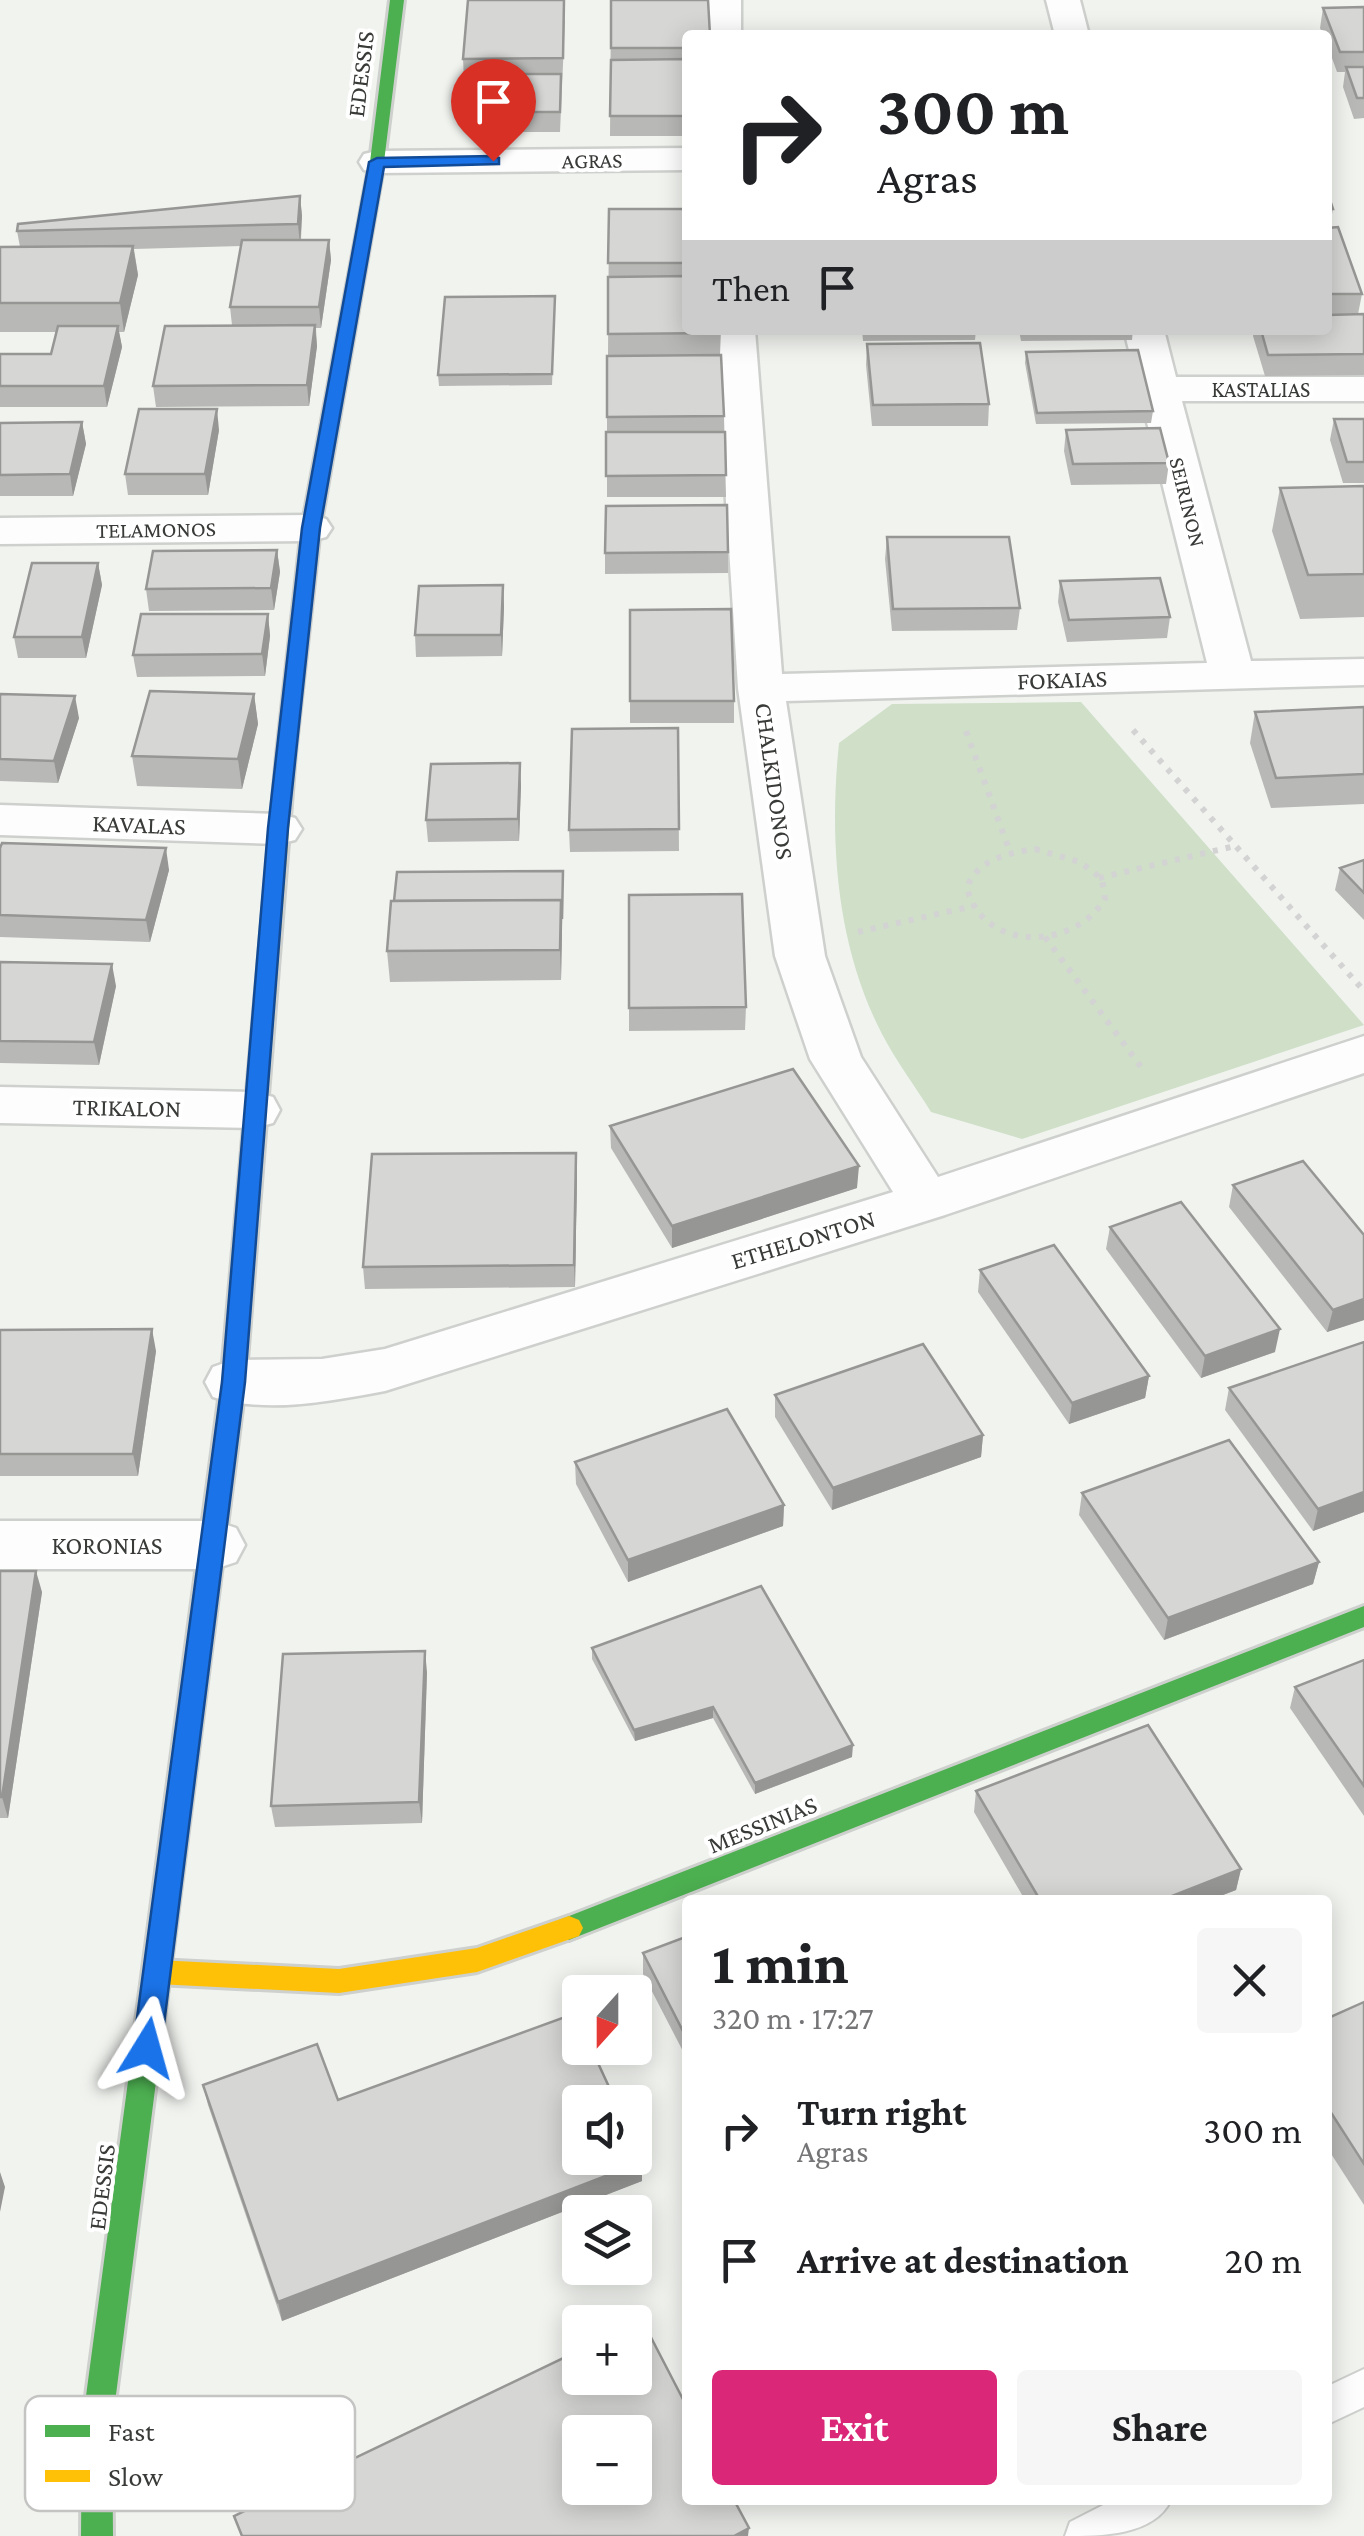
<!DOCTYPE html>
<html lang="en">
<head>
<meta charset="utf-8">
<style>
	:root { --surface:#fff; --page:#f6f6f6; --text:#202124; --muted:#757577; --accent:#db2777 }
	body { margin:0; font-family:"Crimson Pro",serif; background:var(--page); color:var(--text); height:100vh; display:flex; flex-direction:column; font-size:38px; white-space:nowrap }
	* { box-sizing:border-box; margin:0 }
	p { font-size:32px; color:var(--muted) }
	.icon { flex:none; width:55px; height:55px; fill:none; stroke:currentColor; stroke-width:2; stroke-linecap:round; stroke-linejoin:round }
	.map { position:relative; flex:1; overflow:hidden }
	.panel { position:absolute; left:682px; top:1895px; width:650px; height:610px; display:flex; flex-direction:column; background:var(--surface); border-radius:10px; box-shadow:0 5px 25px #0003 }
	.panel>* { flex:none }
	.banner { position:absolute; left:682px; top:30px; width:650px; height:305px; border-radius:10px; box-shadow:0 5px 25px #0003; background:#fff; color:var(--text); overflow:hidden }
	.needle { width:65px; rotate:201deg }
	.controls { position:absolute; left:562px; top:1975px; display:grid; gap:20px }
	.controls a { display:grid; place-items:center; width:90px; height:90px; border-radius:10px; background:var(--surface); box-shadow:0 5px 25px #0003; font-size:50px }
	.pin { position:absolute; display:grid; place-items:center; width:85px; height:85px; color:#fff; margin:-102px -42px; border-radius:50% 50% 50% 0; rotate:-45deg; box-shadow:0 0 10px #0007 }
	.pin .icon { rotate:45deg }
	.me { position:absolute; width:110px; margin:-55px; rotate:8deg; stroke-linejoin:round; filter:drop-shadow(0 0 8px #0008) }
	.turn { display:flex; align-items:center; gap:35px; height:210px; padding:0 30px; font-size:45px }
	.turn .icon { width:130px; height:130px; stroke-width:2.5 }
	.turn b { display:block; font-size:70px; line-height:85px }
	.then { display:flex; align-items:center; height:95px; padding:0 30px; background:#0003; gap:20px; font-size:38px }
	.round { display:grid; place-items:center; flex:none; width:105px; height:105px; border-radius:10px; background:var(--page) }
	.overview { display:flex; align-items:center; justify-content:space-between; height:170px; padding:0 30px }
	h1 { font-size:60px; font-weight:700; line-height:75px }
	.action { display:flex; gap:20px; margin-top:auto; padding:20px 30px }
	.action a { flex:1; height:115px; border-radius:10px; background:var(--accent); color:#fff; font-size:40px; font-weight:700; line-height:115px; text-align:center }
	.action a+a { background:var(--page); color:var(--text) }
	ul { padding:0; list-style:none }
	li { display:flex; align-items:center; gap:30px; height:130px; padding:0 30px }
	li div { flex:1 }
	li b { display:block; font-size:38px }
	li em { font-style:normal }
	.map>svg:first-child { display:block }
</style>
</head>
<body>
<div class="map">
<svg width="1364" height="2536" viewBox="0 0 1364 2536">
	<rect width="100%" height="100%" fill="#f1f3ef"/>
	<!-- green -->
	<path fill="#cfdfc8" d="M1081 702 1364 1025 1022 1139 931 1112C915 1086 896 1061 882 1034 836 945 829 840 839 743L892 704Z"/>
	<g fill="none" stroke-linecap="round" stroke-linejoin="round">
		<defs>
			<g id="lane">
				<polygon points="1364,2369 1364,2407 1328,2424 1328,2386"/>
				<path d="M1113 2500H1171C1154 2536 1101 2536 1065 2536L1070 2522Z"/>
			</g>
			<g id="street">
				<rect x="707" y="0" width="34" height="35"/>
				<polygon points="1046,0 1080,0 1089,35 1055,35"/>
				<polygon points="688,148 688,170 377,173 364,170 359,162 364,154 377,151"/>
				<path d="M715 330H755L782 674 1207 663 1124 330H1164L1176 377H1364V401H1182L1251 661 1364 659V685L786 701 825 956 861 1057 938 1177 1364 1036V1073L945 1215 385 1391C331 1401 267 1414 213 1397L205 1382 213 1367 233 1360 322 1359 385 1349 893 1192 810 1059 775 956 738 688Z"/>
				<polygon points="311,515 326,519 332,528 326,537 311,541 0,544 0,518"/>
				<polygon points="0,805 278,814 295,818 302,829 295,840 278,844 0,835"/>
				<polygon points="0,1087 254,1092 273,1097 280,1110 273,1123 254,1128 0,1123"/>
				<polygon points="0,1521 215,1521 236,1528 245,1545 236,1562 215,1569 0,1569"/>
			</g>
			<g id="fast">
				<polygon points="390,0 404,0 384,162 320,528 295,754 286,760 277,754 302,528 370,162"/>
				<polygon points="233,1376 241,1379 245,1385 112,2426 113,2536 81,2536 82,2426 221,1385 225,1379"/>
				<polygon points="1364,1606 1364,1627 579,1936 569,1940 559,1936 555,1928 559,1920"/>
			</g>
			<g id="slow">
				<polygon points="286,748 295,754 245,1385 241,1391 225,1391 221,1385 277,754"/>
				<polygon points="569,1916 579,1920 583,1928 579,1936 477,1972 339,1993 157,1984 147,1981 143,1972 147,1963 157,1960 339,1969 477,1948"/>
			</g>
		</defs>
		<!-- lane casing -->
		<use href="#lane" stroke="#ced0cd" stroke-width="4"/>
		<!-- street casing -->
		<use href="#street" stroke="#ced0cd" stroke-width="5"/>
		<!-- fast casing -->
		<use href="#fast" stroke="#ced0cd" stroke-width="6"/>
		<!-- slow casing -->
		<use href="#slow" stroke="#ced0cd" stroke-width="6"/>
		<!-- path -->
		<g stroke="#d3d3d3" stroke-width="6" stroke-dasharray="5 8" stroke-linecap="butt">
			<polyline points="1133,730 1364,991"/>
			<polyline points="966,731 1010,852"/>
			<path d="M1035 849 1080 862 1102 879 1105 899C1073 951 983 952 967 888 976 860 1008 853 1035 849Z"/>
			<polyline points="1099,878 1235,846"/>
			<polyline points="858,932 973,906"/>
			<polyline points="1045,937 1144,1071"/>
		</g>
		<!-- lane -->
		<use href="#lane" fill="#fdfdfd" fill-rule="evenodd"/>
		<!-- street -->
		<use href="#street" fill="#fdfdfd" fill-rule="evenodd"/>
		<!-- fast -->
		<use href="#fast" fill="#4caf50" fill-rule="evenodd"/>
		<!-- slow -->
		<use href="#slow" fill="#ffc107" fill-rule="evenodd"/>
	</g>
	<!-- wall -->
	<g fill="#b8b9b6">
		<polygon points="611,0 688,35 688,136 610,136"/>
		<polygon points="1364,7 1364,118 1354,119 1343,87 1345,72 1337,72 1328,47 1328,35 1323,35 1320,28 1323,8"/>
		<polygon points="565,19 560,132 479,132 478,112 481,78 464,79 463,59"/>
		<polygon points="1328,194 1333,209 1329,228 1362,294 1358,314 1364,314 1364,375 1265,376 1253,336 1254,330 1328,330"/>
		<polygon points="300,196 302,216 301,240 329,240 331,260 321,328 316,328 317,346 309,406 156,407 153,386 232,325 230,307 241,246 134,249 138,275 124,332 119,332 122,347 107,407 0,407 0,354 51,354 56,332 0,332 0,247 20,247 17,231"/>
		<polygon points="609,209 688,209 688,330 721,330 720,355 608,355"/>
		<polygon points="555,296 552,385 439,386 438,375"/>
		<polygon points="862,330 976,330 975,340 863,341"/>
		<polygon points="1019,330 1133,330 1132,340 1021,341"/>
		<polygon points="867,344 989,404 988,426 872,426 866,365"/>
		<polygon points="1026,352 1153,411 1151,423 1036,424 1025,363"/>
		<polygon points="724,416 726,497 607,497 607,417"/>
		<polygon points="1334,419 1364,419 1364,483 1343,483 1330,440"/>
		<polygon points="82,422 86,444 73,496 0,496 0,423"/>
		<polygon points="219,430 208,495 128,495 125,474"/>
		<polygon points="1066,430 1169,463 1166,484 1071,485 1064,451"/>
		<polygon points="1364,486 1364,617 1300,619 1272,531 1280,488"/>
		<polygon points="887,537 1020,608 1017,630 892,631 885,559"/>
		<polygon points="277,550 280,572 274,610 149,611 146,589"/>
		<polygon points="728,552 728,573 605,574 605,553"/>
		<polygon points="98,563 102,585 86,658 18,658 14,637"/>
		<polygon points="1060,581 1170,617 1167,638 1067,642 1058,602"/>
		<polygon points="503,585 504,607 502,656 416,657 415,635"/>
		<polygon points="630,610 734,701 734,723 630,723"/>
		<polygon points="268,614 270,636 265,676 137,677 133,655"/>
		<polygon points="0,694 79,718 58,783 0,781"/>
		<polygon points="254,694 258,724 242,789 137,786 132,756"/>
		<polygon points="1364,707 1364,804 1271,808 1250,743 1255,712"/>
		<polygon points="678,728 679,851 570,852 569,830"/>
		<polygon points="521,785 519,841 428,842 426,820"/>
		<polygon points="0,848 169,870 150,942 0,937"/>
		<polygon points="1364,860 1364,920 1335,890 1340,868"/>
		<polygon points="563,871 561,980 390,982 387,951"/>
		<polygon points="629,895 746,1007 745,1030 629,1031"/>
		<polygon points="0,962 116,986 99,1065 0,1063"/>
		<polygon points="610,1126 857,1188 672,1248 611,1148"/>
		<polygon points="577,1175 575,1287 365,1289 363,1267"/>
		<polygon points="1233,1185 1364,1235 1364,1320 1327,1332 1229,1207"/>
		<polygon points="1110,1227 1275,1352 1201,1378 1106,1249"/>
		<polygon points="980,1270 1149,1376 1145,1398 1069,1424 978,1292"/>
		<polygon points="0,1330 156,1351 138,1476 0,1476"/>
		<polygon points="1364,1342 1364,1512 1313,1531 1225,1410 1229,1388"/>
		<polygon points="775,1395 983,1435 981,1457 832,1510 775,1417"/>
		<polygon points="575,1462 784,1505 783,1526 628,1582 576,1484"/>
		<polygon points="1082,1493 1319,1562 1313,1584 1164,1640 1079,1515"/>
		<polygon points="0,1571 42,1592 8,1818 0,1818"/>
		<polygon points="592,1648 852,1757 755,1794 713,1718 635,1741 592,1659"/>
		<polygon points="1364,1660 1364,1816 1290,1708 1295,1687"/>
		<polygon points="427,1672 422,1823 275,1827 271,1806"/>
		<polygon points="976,1791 1241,1869 1236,1890 1210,1900 1025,1900 974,1812"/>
		<polygon points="688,1936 688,2061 643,1974 643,1953"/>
		<polygon points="1364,2002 1364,2205 1328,2149 1328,2018"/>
		<polygon points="203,2085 338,2100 642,2162 642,2181 282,2321 208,2105"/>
	</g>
	<!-- shaded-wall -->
	<g fill="#969694">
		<polygon points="300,196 302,216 300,245 298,224"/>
		<polygon points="329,240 331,260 321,328 319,307"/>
		<polygon points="133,246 138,275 124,332 120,303"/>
		<polygon points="315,325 317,346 309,406 307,385"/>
		<polygon points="118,326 122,347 107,407 104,386"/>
		<polygon points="217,409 219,430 208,495 205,474"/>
		<polygon points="82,422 86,444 73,496 70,474"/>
		<polygon points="277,550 280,572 274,610 271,588"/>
		<polygon points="98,563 102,585 86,658 82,637"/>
		<polygon points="503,585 504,607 502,656 501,635"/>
		<polygon points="268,614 270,636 265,676 262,654"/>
		<polygon points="254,694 258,724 242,789 238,759"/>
		<polygon points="75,696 79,718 58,783 54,761"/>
		<polygon points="520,763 521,785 519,841 518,819"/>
		<polygon points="166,848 169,870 150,942 146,920"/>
		<polygon points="563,883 561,980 560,950 561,900"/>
		<polygon points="112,964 116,986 99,1065 94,1042"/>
		<polygon points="576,1153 577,1175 575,1287 574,1265"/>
		<polygon points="859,1166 857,1188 672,1248 672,1226"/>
		<polygon points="1364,1299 1364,1320 1327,1332 1333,1310"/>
		<polygon points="152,1329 156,1351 138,1476 133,1454"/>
		<polygon points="1280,1329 1275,1352 1201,1378 1205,1356"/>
		<polygon points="1149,1376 1145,1398 1069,1424 1072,1403"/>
		<polygon points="983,1435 981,1457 832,1510 833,1488"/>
		<polygon points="1364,1492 1364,1512 1313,1531 1318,1509"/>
		<polygon points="784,1505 783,1526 628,1582 628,1560"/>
		<polygon points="1319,1562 1313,1584 1164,1640 1168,1618"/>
		<polygon points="36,1571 42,1592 8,1818 2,1797"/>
		<polygon points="425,1651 427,1672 422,1823 419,1802"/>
		<polygon points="713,1707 713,1718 635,1741 634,1730"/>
		<polygon points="853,1745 852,1757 755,1794 755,1783"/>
		<polygon points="1241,1869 1236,1890 1210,1900 1162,1900"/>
		<polygon points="642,2162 642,2181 282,2321 278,2302"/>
		<polygon points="0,2172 5,2187 0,2212"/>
		<polygon points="749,2528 748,2536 734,2536"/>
	</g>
	<!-- building -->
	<g fill="#d6d7d4" stroke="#969694" stroke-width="2.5" fill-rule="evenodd">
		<polygon points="468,0 564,0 563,58 463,59"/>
		<polygon points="611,0 708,0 710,35 688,35 688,48 611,48"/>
		<polygon points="1364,7 1364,52 1340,52 1323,8"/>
		<polygon points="688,59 688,116 610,116 611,60"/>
		<polygon points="1346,67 1364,67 1364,98 1357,98"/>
		<polygon points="481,74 561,74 560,112 478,112"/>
		<polygon points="1328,194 1333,209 1328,209"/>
		<polygon points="300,196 298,224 17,231 18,224"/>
		<polygon points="609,209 688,209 688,263 608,263"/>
		<polygon points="1338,227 1362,294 1328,294 1328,228"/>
		<polygon points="242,240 329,240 319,307 230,307"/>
		<polygon points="133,246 120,303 0,303 0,247"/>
		<polygon points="688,276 688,330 721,330 721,333 608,334 608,277"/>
		<polygon points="555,296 552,374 438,375 445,297"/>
		<polygon points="1364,314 1364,354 1268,355 1261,330 1328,330 1328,315"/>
		<polygon points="315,325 307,385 153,386 165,326"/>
		<polygon points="58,326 118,326 104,386 0,386 0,354 51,354"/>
		<polygon points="980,343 989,404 873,405 867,344"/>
		<polygon points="1138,350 1153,411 1037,413 1026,352"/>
		<polygon points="721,355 724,416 607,417 607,356"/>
		<polygon points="139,409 217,409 205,474 125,474"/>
		<polygon points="1334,419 1364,419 1364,462 1347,462"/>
		<polygon points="82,422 70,474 0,475 0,423"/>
		<polygon points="1160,428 1169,463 1073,464 1066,430"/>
		<polygon points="606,432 725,432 726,475 606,476"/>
		<polygon points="1364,486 1364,574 1308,575 1280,488"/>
		<polygon points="727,505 728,552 605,553 606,506"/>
		<polygon points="887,537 1009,537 1020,608 893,609"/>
		<polygon points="277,550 271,588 146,589 153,551"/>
		<polygon points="32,563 98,563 82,637 14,637"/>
		<polygon points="1160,578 1170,617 1069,620 1060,581"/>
		<polygon points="503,585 501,635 415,635 419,586"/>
		<polygon points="731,609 734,701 630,701 630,610"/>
		<polygon points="141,614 268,614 262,654 133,655"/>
		<polygon points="150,691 254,694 238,759 132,756"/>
		<polygon points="0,694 75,696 54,761 0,759"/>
		<polygon points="1364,707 1364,774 1276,778 1255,712"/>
		<polygon points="678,728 679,829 569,830 572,729"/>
		<polygon points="520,763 518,819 426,820 431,764"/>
		<polygon points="2,843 166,848 146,920 0,915 0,848"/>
		<polygon points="1364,860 1364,893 1340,868"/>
		<polygon points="563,871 562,919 561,900 394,901 397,872"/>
		<polygon points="742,894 746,1007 629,1008 629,895"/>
		<polygon points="561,900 560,950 387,951 391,901"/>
		<polygon points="0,962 112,964 94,1042 0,1041"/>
		<polygon points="793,1069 859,1166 672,1226 610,1126"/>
		<polygon points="576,1153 574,1265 363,1267 372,1154"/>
		<polygon points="1303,1161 1364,1235 1364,1299 1333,1310 1233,1185"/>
		<polygon points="1181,1202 1280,1329 1205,1356 1110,1227"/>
		<polygon points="1054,1245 1149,1376 1072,1403 980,1270"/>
		<polygon points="152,1329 133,1454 0,1454 0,1330"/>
		<polygon points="1364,1342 1364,1492 1318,1509 1229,1388"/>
		<polygon points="923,1344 983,1435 833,1488 775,1395"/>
		<polygon points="727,1409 784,1505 628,1560 575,1462"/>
		<polygon points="1229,1440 1319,1562 1168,1618 1082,1493"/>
		<polygon points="0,1571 36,1571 2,1797 0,1797"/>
		<polygon points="761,1586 853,1745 755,1783 713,1707 634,1730 592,1648"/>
		<polygon points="425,1651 419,1802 271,1806 283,1654"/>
		<polygon points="1364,1660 1364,1786 1295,1687"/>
		<polygon points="1148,1725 1241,1869 1162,1900 1040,1900 976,1791"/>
		<polygon points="688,1936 688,2041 643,1953"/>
		<polygon points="1364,2002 1364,2164 1328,2108 1328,2018"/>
		<polygon points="576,2013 580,2022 580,2048 591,2048 616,2102 580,2102 580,2158 635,2158 635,2147 642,2162 278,2302 203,2085 317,2044 338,2100"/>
		<path d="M642 2320 688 2409V2500H734L749 2528 734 2536H242L234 2516 580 2350V2378H635V2324ZM580 2432H635V2488H580Z"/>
	</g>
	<!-- route -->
	<polygon fill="#1a73e8" stroke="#114b97" stroke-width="2.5" points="493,156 499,158 499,164 384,167 320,528 288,828 245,1382 161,2048 157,2057 147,2061 137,2057 133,2048 222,1382 268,828 302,528 369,162 377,158"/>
	<g text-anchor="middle" stroke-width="8" stroke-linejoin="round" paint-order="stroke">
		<!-- far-street labels -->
		<g font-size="22" fill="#393b38" stroke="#fff">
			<text transform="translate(592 160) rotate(-1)" y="8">AGRAS</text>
			<text x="1261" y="397">KASTALIAS</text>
			<text transform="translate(1188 502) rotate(76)" y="8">SEIRINON</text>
			<text transform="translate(156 529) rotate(-1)" y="8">TELAMONOS</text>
		</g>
		<!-- street labels -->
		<g font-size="25" fill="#393b38" stroke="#fff">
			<text transform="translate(360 74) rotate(-83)" y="9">EDESSIS</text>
			<text transform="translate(1062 679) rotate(-2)" y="9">FOKAIAS</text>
			<text transform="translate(775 781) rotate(82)" y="9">CHALKIDONOS</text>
			<text transform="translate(139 824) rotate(2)" y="9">KAVALAS</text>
			<text transform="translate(127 1107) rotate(1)" y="9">TRIKALON</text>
			<text transform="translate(803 1239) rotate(-17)" y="9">ETHELONTON</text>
			<text x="107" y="1554">KORONIAS</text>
			<text transform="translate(762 1824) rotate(-22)" y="9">MESSINIAS</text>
			<text transform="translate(101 2187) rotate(-83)" y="9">EDESSIS</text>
		</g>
	</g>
	<!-- legend -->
	<rect x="25" y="2396" width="330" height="115" rx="15" fill="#fff" stroke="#c4c4c3" stroke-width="2.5"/>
	<rect x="45" y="2425" width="45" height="12" fill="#4caf50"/>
	<rect x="45" y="2470" width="45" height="12" fill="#ffc107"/>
	<g font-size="28" fill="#393b38">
		<text x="108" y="2441">Fast</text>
		<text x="108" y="2486">Slow</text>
	</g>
</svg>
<div class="controls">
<a><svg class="needle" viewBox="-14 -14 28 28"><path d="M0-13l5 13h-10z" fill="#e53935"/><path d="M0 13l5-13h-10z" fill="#757577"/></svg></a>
<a><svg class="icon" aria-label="sound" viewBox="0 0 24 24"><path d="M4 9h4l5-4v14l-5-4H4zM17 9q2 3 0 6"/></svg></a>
<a><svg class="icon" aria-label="layers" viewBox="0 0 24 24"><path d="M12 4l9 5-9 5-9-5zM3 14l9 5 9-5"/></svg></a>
<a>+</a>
<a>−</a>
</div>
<div class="pin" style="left:493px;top:161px;background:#d93025"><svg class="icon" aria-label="arrive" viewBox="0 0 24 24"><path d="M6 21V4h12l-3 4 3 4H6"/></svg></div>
<svg class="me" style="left:147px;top:2048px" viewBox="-20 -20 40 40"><path d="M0-17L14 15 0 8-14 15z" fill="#1a73e8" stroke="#fff" stroke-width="4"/></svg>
<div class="banner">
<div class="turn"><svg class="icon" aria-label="right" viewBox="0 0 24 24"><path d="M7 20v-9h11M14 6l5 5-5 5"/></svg><div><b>300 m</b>Agras</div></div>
<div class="then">Then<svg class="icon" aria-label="arrive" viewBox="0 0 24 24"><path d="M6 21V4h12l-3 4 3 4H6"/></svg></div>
</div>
<section class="panel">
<div class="overview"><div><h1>1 min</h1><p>320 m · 17:27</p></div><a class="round"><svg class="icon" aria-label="close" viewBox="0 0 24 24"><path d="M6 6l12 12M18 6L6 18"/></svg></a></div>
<ul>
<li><svg class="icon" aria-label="right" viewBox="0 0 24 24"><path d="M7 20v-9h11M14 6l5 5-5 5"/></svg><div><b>Turn right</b><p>Agras</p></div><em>300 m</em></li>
<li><svg class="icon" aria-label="arrive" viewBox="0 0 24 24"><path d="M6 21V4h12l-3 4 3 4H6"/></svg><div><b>Arrive at destination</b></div><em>20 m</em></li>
</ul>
<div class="action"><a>Exit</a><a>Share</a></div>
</section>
</div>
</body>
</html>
